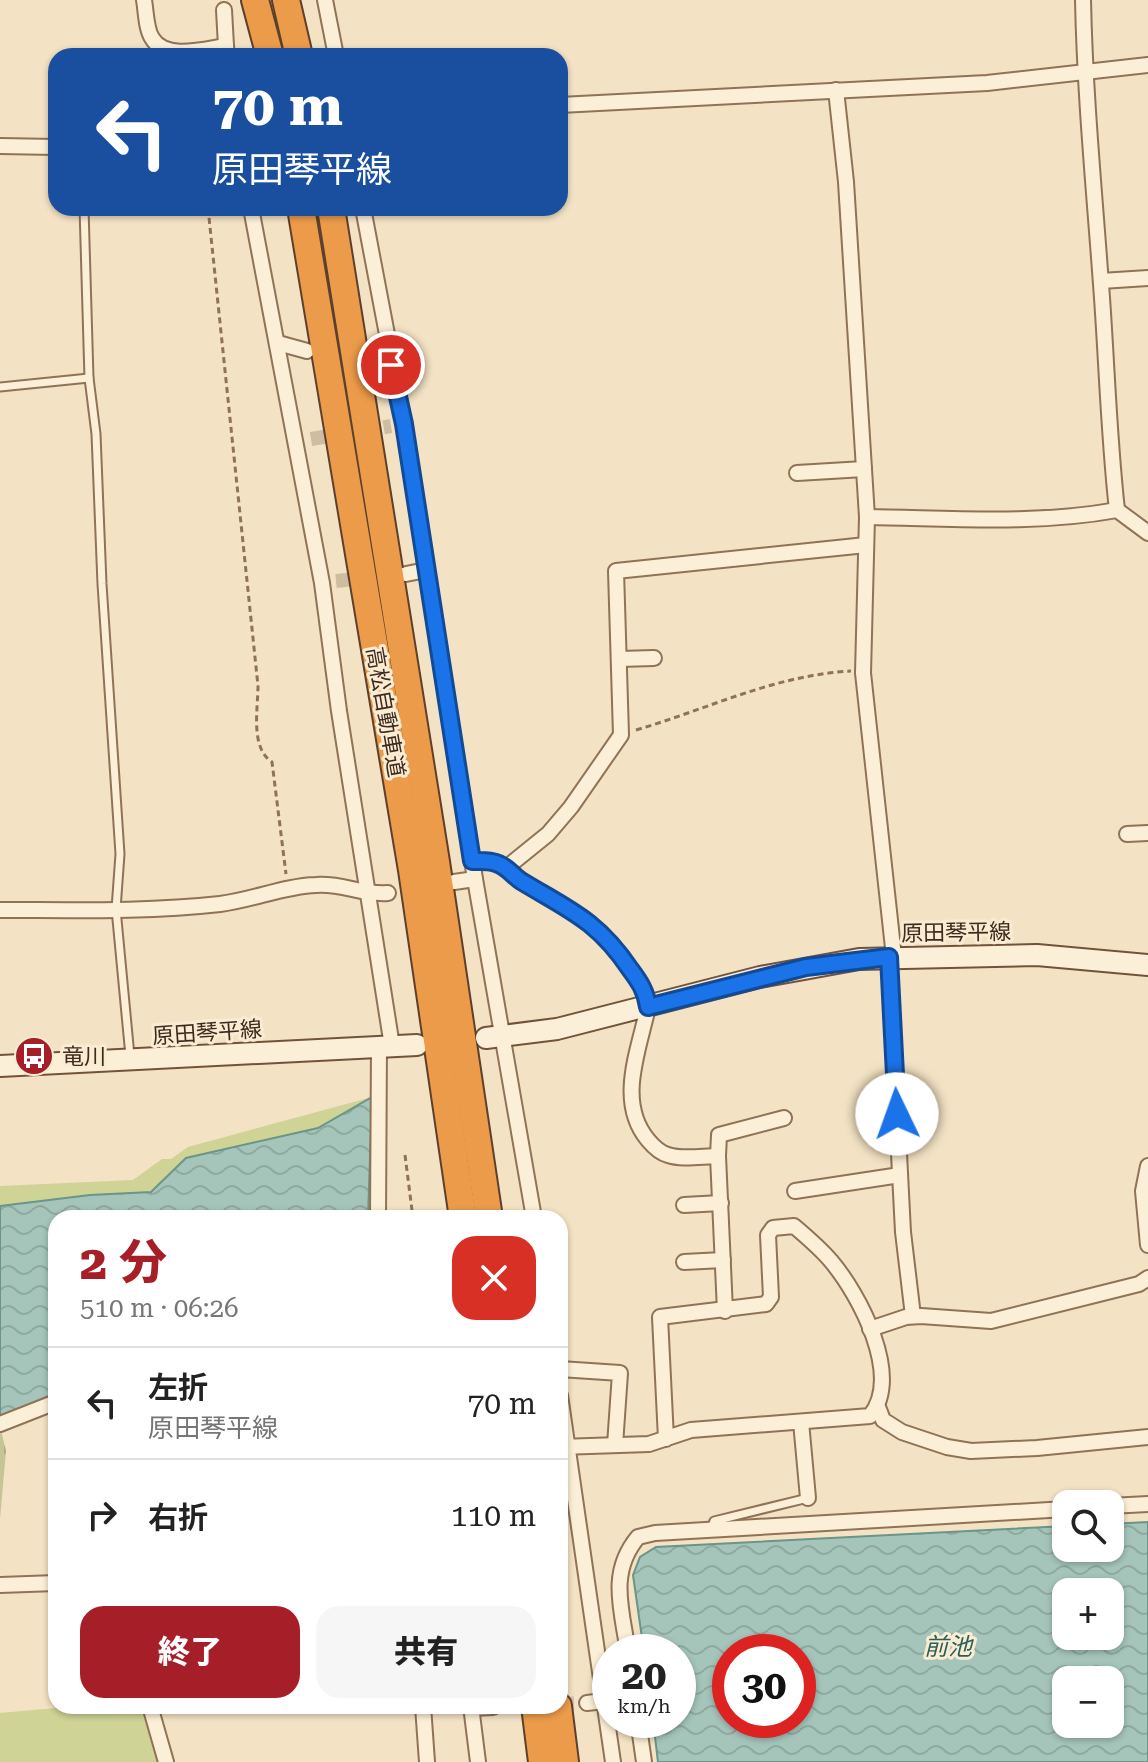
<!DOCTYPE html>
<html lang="ja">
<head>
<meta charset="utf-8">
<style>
	:root { --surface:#fff; --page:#f6f6f6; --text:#222; --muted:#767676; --line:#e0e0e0; --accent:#a61f28 }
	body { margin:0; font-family:"Roboto Serif","Noto Sans JP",serif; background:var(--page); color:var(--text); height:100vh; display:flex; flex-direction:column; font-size:30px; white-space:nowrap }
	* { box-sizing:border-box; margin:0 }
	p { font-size:26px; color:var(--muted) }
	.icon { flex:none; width:44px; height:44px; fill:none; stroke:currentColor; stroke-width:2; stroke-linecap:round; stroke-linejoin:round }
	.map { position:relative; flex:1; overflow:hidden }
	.side { position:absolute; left:48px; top:1210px; width:520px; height:504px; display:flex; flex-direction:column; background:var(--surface); border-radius:24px; box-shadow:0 2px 6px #0004 }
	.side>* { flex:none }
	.guide { position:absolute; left:48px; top:48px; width:520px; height:168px; border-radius:24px; box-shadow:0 2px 6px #0004; background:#1a4fa0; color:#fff; overflow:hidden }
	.tools { position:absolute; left:1052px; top:1490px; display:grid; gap:16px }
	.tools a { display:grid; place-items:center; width:72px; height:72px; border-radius:16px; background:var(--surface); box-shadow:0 2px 6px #0004; font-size:40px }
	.speed { position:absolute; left:592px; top:1634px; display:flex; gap:16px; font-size:40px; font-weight:700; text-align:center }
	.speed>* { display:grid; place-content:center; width:104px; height:104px; border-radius:50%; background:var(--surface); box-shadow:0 2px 6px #0004; line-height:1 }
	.speed small { font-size:20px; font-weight:400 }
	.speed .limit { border:12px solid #d22; background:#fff; color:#111 }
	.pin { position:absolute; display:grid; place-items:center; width:68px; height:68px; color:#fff; margin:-34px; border:4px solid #fff; border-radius:50%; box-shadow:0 2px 8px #0007 }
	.me { position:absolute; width:88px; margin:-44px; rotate:357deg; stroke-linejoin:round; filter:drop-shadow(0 0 6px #0008) }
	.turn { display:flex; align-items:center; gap:28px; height:168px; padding:0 32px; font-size:36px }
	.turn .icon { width:104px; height:104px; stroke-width:2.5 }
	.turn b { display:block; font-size:56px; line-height:68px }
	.round { display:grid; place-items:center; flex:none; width:84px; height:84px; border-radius:24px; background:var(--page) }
	.overview { display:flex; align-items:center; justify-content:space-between; height:136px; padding:0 32px }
	h1 { font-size:48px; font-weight:800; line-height:60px; color:var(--accent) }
	.action { display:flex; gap:16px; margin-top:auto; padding:16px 32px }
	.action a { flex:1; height:92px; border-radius:24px; background:var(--accent); color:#fff; font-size:32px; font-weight:800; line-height:92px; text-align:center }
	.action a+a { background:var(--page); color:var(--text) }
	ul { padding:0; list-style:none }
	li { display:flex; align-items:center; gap:24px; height:112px; padding:0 32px; border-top:2px solid var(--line) }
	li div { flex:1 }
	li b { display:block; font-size:30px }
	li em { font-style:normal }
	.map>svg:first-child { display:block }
</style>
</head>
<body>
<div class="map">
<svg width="1148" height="1762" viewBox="0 0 1148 1762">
	<defs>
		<pattern id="cemetery-stones" width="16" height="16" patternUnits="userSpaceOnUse" patternTransform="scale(2)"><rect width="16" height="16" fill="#c4c795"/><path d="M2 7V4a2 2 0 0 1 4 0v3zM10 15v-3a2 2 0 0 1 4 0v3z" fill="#a9ab80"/></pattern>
		<pattern id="water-waves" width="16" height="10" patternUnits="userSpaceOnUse" patternTransform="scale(2)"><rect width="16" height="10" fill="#a5c5ba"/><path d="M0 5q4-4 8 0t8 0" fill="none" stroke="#8fa99f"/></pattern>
	</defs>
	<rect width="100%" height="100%" fill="#f3e2c3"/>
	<!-- grass -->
	<g fill="#cfd395">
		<polygon points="372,1097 318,1128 186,1158 151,1192 90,1195 0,1206 0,1186 133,1180 162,1159 171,1159 188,1147"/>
		<polygon points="78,1706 140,1706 159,1762 0,1762 0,1713"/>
	</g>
	<!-- cemetery -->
	<polygon fill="url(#cemetery-stones)" points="0,1426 6,1451 0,1519"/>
	<!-- water -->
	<g fill="url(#water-waves)" stroke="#6a9588" stroke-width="2" fill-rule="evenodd">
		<polygon points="372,1097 368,1218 56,1218 56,1393 0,1417 0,1206 90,1195 151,1192 186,1158 318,1128"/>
		<path d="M1148 1522V1762H658L653 1720H678V1652H644L633 1575 640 1557 656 1547 1066 1526V1548H1110V1524ZM1066 1592H1110V1636H1066ZM730 1652H798V1720H730ZM1066 1680H1110V1724H1066Z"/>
	</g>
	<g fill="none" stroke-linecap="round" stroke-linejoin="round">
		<!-- minor-tunnel -->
		<g stroke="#cfbda2" stroke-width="14" stroke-dasharray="14 7" stroke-linecap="butt">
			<polyline points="363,431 391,426"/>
			<polyline points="311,439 342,434"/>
			<polyline points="336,581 367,578"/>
			<polyline points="560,1704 587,1703"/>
			<polyline points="493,1707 512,1706"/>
		</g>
		<defs>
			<g id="service">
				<polyline points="84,208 89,378 96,434 102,584 120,854 116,909 130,1056"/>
				<polyline points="0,387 89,378"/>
				<polyline points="711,1529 714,1521 808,1498"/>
			</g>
			<g id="minor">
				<path d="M144 0C146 11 146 29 152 38 165 61 205 49 226 46L227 56"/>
				<polyline points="325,0 336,56"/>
				<path d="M1083 0C1085 100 1095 198 1102 298 1107 369 1109 439 1117 510"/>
				<polyline points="224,10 226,46"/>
				<polyline points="836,90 846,182 867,517 863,673 894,957"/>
				<polyline points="560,105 987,83 1148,65"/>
				<polyline points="0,146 56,147"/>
				<polyline points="251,208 322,583 339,711 392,1046"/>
				<polyline points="363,208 404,424 475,879 534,1218"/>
				<polyline points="1101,281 1148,278"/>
				<polyline points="278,343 307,351"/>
				<polyline points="369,368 391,365"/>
				<polyline points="797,473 864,469"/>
				<path d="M867 517C950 518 1035 525 1117 510L1148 533"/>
				<polyline points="406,574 426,570"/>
				<polyline points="619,659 654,658"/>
				<polyline points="1127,834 1148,833"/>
				<path d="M472 861C480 861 489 860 496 863 507 866 512 875 521 880 569 910 597 920 630 968 639 981 646 991 648 1007 639 1050 616 1102 648 1140 653 1146 660 1153 668 1155 682 1160 703 1156 718 1156L725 1311"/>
				<polyline points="506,868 548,834 571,807 621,735 616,571 866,545"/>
				<polyline points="454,882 475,879"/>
				<path d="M0 910C73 910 148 912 220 904 253 900 284 886 316 885 344 883 360 895 388 893"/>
				<polyline points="889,957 903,1232 913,1316"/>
				<polyline points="718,1156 719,1135 784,1118"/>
				<polyline points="1148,1166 1143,1191 1148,1245"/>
				<polyline points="795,1191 900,1175"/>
				<polyline points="684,1205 721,1203"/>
				<polyline points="378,1218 379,1046"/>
				<polyline points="684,1262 723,1260"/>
				<polyline points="870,1329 906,1317 921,1316 991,1321 1139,1284 1148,1278"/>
				<polyline points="560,1369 620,1373 615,1445"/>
				<polyline points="560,1395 613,1762"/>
				<polyline points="878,1407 883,1420 902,1432 947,1447 971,1451 1037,1448 1148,1437"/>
				<polyline points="801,1422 808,1498"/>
				<polyline points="0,1424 56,1402"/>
				<path d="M560 1447 649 1444 691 1430 870 1416C903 1376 859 1294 831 1261 820 1248 807 1237 794 1226L773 1228 768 1235 771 1297 766 1304 660 1317 666 1439"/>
				<polyline points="1110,1506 1148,1504"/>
				<polyline points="0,1585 56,1583"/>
				<path d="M628 1652C622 1610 608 1573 638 1537L655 1533 1066 1509"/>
				<polyline points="587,1703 604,1701"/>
				<polyline points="150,1706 166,1762"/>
				<polyline points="423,1706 427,1762"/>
				<polyline points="471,1706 478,1762"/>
				<polyline points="471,1708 493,1707"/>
				<polyline points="638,1720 644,1762"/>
			</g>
			<g id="secondary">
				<polyline points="486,1038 557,1029 760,977 859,959 1037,955 1148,965"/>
				<polyline points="0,1066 417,1045"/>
			</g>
			<g id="motorway">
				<polyline points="255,0 270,56"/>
				<polyline points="286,0 299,56"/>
				<polyline points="301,208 412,870 463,1218"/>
				<polyline points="331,208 436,862 489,1218"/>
				<polyline points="535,1706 542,1762"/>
				<polyline points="558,1706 565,1762"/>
			</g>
		</defs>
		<!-- service casing -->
		<use href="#service" stroke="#907257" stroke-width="11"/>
		<!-- minor casing -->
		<use href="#minor" stroke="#907257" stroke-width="18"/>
		<!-- secondary casing -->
		<use href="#secondary" stroke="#72533a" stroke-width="24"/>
		<!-- motorway casing -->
		<use href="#motorway" stroke="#5d402b" stroke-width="30"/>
		<!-- path -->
		<g stroke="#907257" stroke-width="3" stroke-dasharray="6 4" stroke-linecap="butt">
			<path d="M208 208 258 686C258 709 250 748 272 762L286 874"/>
			<path d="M636 730C708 709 775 675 851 671"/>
			<polyline points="405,1155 413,1218"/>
		</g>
		<!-- service -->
		<use href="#service" stroke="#fcefd7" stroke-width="7"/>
		<!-- minor -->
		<use href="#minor" stroke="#fcefd7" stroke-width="14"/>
		<!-- secondary -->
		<use href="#secondary" stroke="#fcefd7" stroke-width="20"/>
		<!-- motorway -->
		<use href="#motorway" stroke="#ec9b4a" stroke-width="26"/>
	</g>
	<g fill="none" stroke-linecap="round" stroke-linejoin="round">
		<defs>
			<path id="route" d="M391 365 404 424 472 861C480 861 489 860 496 863 507 866 512 875 521 881 569 910 597 920 630 969 639 981 646 991 648 1007L806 967 889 957 897 1114"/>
		</defs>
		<!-- route casing -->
		<use href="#route" stroke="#114b97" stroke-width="20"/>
		<!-- route -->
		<use href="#route" stroke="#1a73e8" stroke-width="14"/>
	</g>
	<!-- icons -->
	<defs>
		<symbol id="bus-disc" viewBox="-11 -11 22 22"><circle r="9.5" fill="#a61f28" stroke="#f9ecd3"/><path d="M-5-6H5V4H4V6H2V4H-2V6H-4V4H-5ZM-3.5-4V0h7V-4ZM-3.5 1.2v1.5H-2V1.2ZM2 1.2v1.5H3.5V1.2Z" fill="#fff"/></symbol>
	</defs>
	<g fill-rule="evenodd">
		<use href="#bus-disc" x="12" y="1034" width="44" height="44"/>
	</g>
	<g text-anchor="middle" stroke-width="6" stroke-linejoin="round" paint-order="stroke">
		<!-- street labels -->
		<g font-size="22" fill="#3e2b1d" stroke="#f9ecd3">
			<text transform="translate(386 712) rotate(80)" y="8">高松自動車道</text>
			<text transform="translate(956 932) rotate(-1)" y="8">原田琴平線</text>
			<text transform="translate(207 1032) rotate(-4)" y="8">原田琴平線</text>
		</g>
		<!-- poi labels -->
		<g font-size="22" fill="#3e2b1d" stroke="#f9ecd3" text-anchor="start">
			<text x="62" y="1064">竜川</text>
		</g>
		<!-- water labels -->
		<g font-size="24" font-style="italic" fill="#2a5f59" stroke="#f9ecd3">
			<text x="948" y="1655">前池</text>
		</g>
	</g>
</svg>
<div class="tools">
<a><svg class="icon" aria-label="search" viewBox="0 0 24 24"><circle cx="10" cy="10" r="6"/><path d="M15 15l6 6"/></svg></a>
<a>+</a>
<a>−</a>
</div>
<div class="speed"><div>20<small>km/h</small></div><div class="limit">30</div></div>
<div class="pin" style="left:391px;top:365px;background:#d93025"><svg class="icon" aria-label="arrive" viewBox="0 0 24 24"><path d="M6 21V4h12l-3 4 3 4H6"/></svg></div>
<svg class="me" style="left:897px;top:1114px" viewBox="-20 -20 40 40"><circle r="19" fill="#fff"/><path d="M0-13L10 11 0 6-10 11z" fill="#1a73e8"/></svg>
<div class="guide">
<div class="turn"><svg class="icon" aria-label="left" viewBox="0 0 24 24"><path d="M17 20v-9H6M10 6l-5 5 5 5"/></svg><div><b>70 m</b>原田琴平線</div></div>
</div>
<section class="side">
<div class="overview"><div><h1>2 分</h1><p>510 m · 06:26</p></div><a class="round" style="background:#d93025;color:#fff"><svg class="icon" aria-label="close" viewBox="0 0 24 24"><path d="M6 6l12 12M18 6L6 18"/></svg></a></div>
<ul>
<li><svg class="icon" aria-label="left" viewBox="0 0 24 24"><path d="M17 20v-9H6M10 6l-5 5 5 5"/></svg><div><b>左折</b><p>原田琴平線</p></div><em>70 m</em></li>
<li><svg class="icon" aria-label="right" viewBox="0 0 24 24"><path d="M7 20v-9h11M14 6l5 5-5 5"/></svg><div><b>右折</b></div><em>110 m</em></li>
</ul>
<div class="action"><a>終了</a><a>共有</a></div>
</section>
</div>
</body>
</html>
